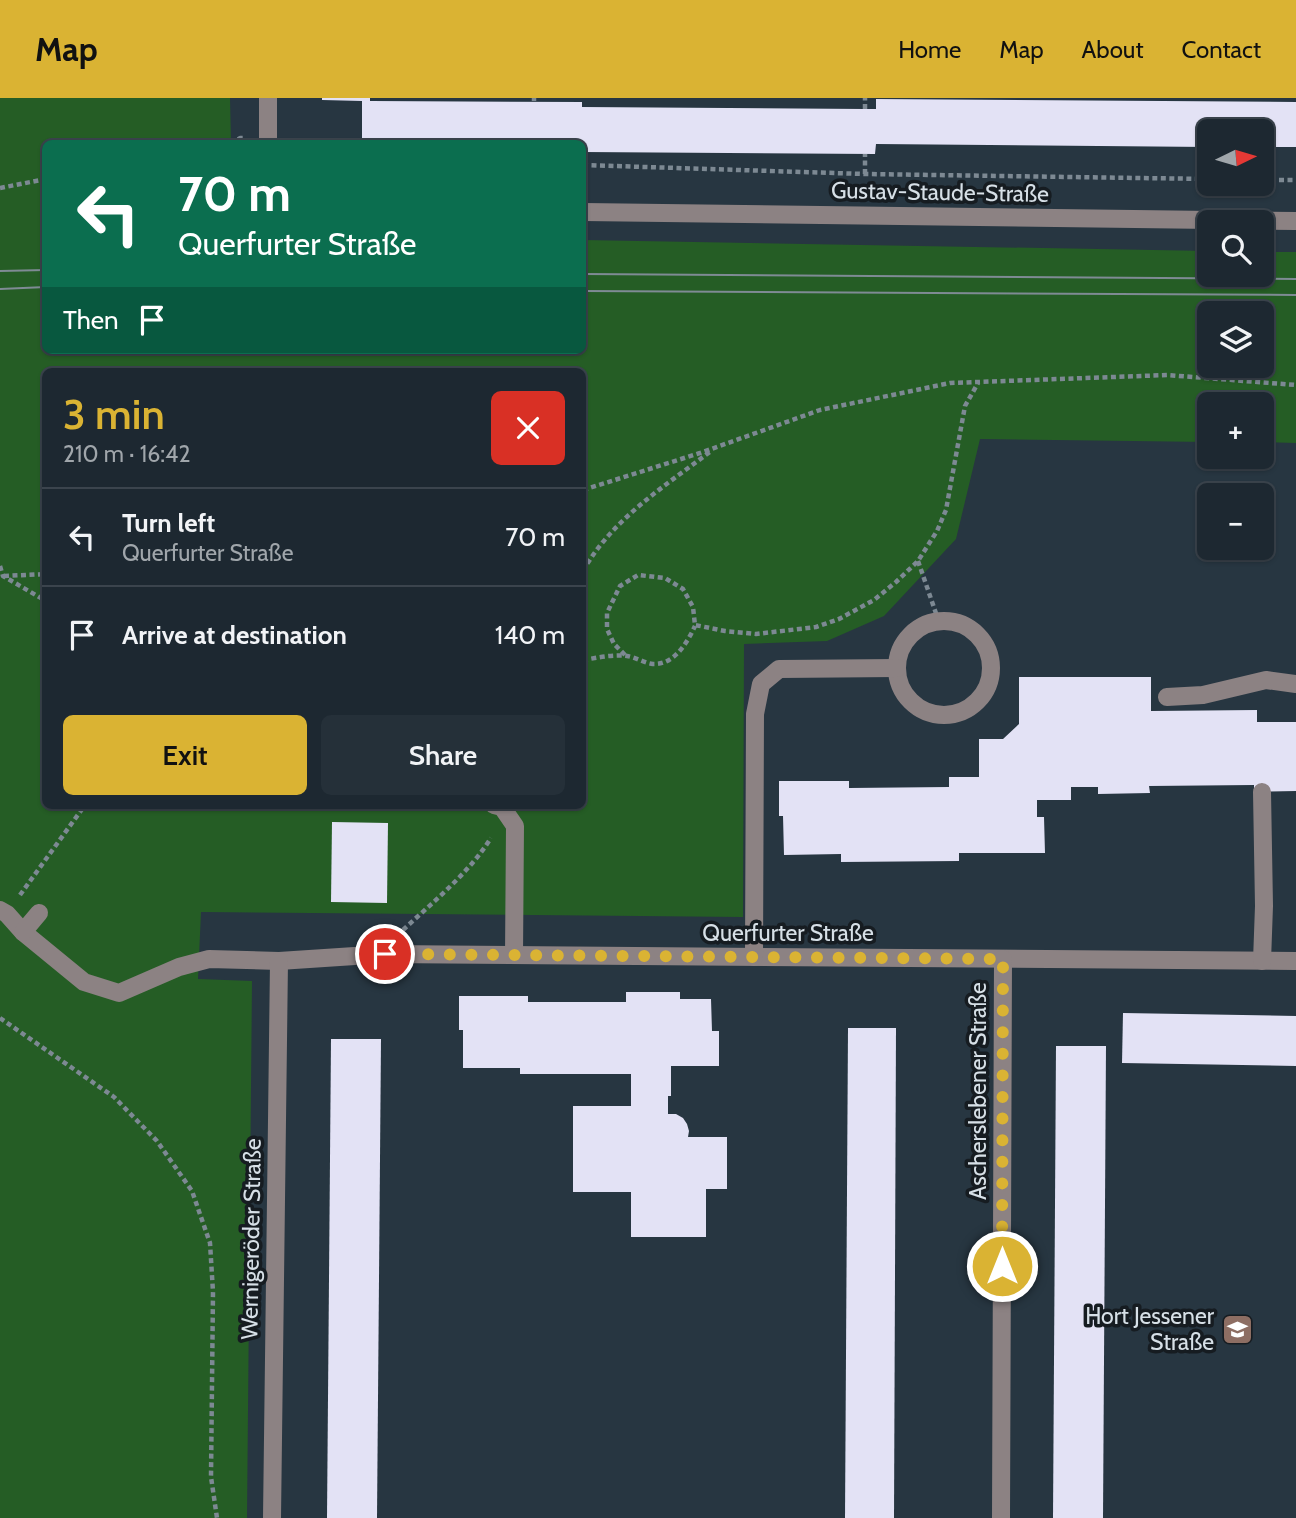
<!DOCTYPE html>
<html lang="en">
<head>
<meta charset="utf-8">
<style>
	:root { --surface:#1d2831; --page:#253039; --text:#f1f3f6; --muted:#a0a6ab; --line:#3b444d; --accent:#dab333 }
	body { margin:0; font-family:Cabin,sans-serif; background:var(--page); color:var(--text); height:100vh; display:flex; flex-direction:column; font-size:26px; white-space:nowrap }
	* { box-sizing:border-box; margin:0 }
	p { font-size:23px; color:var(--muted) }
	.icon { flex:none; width:38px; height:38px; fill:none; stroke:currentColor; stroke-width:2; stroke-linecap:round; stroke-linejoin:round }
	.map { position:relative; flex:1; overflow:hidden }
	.sheet { position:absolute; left:42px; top:270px; width:544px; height:441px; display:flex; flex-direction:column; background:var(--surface); border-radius:10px; box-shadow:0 2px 5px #0004,0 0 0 2px var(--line) }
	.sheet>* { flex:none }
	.banner { position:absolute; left:42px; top:42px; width:544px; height:214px; border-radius:10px; box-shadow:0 2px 5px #0004,0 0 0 2px var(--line); background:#0b6e4f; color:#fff; overflow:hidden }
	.needle { width:46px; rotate:85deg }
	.controls { position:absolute; left:1197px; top:21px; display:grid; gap:14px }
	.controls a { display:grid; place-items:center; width:77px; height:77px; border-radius:10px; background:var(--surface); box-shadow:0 2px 5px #0004,0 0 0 2px var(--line); font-size:35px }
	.pin { position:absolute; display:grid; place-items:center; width:60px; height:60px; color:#fff; margin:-30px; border:4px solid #fff; border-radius:50%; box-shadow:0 2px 7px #0007 }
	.me { position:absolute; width:77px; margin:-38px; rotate:0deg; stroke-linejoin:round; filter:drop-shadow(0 0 5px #0008) }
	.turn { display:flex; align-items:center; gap:24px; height:147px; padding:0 21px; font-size:32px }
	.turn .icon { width:91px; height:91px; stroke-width:2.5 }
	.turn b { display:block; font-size:49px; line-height:60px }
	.then { display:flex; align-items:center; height:66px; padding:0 21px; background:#0003; gap:14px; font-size:26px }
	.round { display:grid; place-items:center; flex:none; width:74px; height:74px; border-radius:10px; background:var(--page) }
	.summary { display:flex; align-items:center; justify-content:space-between; height:119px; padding:0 21px }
	h1 { font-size:42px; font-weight:600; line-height:52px; color:var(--accent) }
	.primary-button { display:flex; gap:14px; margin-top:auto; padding:14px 21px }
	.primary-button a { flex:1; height:80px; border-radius:10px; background:var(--accent); color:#111; font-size:28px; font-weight:600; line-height:80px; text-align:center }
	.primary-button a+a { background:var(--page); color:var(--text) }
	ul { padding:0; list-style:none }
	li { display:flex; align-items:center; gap:21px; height:98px; padding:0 21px; border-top:2px solid var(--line) }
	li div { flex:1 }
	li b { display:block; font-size:26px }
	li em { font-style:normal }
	header { display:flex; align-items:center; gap:42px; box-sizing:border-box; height:98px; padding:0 35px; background:var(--accent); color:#111 }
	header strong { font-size:33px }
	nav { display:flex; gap:38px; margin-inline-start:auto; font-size:24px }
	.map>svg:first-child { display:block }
</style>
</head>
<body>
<header>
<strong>Map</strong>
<nav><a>Home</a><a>Map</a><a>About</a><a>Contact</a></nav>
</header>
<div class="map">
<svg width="1296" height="1420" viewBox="0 0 1296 1420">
	<rect width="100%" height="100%" fill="#273641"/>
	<!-- green -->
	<path fill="#255d25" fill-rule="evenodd" d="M0 0H230L231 45 46 46V252H583V142L1209 153V177H1262V154H1296V345L1262 344V306H1209V344L980 341 956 441 884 518 827 543 744 546 743 819 201 814 198 881 252 883 247 1420H0ZM1209 215H1262V268H1209ZM46 273H583V707H46Z"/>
	<!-- building -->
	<g fill="#e3e2f5">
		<polygon points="322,0 370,0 370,3 582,4 582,9 865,11 876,11 876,1 1296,4 1296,49 1262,49 1262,33 1209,33 1209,49 876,46 875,56 583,54 583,46 362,46 362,3 322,2"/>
		<polygon points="1019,579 1151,579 1151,613 1257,612 1257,624 1296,624 1296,693 1254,694 1254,687 1149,688 1150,695 1098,696 1098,689 1071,689 1071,702 1037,702 1037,719 1044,719 1045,755 959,755 959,763 841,764 841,756 784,757 783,718 779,718 779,683 849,683 849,690 949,689 949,679 979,679 979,641 1003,641 1019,626"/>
		<polygon points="332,724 388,725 387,805 331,804"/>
		<polygon points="626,894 680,894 680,901 711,901 712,933 719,933 719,968 671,968 671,998 668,998 668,1016 676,1016 683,1020 687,1026 689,1033 688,1039 727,1039 727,1091 706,1091 706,1139 631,1139 631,1094 573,1094 573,1008 631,1008 631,976 520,976 520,970 463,970 463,932 459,932 459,898 528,898 528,904 626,904"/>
		<polygon points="1123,915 1296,918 1296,968 1122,965"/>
		<polygon points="848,930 896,930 894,1420 845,1420"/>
		<polygon points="331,941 381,941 377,1420 327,1420"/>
		<polygon points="1056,948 1106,948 1103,1420 1053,1420"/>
	</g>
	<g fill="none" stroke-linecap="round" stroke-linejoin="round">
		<!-- path -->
		<g stroke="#7d8993" stroke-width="4.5" stroke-dasharray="5 3.5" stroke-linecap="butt">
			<polyline points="534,3 534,0"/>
			<polyline points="865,11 865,0"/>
			<polyline points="231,46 240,40 246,40"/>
			<polyline points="583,67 865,76 1209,81"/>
			<polyline points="865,76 865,56"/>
			<polyline points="1262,82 1296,82"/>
			<polyline points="0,90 46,81"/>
			<polyline points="583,392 700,355 820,312 950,285 1167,277 1296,287"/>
			<polyline points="918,463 939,524"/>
			<polyline points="0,468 3,478 46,503"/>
			<path d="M583 473C612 421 665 388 711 353"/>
			<polyline points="4,478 46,476"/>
			<polyline points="625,557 614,546 607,531 607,515 620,488 638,477 665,480 683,491 693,509 695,527 725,533 756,536 816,529 839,521 874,502 896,484 918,463 937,433 946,412 965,308 978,285"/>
			<path d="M583 562C596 560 613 556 627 558 635 559 644 565 653 566 674 567 687 545 695 528"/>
			<polyline points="20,797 85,707"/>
			<path d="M403 832C434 803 468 776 491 740"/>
			<polyline points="0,920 114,999 157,1043 192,1093 210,1145 213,1194 211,1379 217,1420"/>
		</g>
		<!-- minor -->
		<g stroke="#8c8283" stroke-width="18">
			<polyline points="268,46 268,0"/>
			<polyline points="583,114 1296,123"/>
			<circle cx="944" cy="570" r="47"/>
			<polyline points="1167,599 1203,597 1266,582 1296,586"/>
			<polyline points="494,707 502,709 515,728 514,857"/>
			<polyline points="0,812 7,816 23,834 84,884 119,895 179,869 209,861 279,863 385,856 1296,863"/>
			<polyline points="23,834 39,815"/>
			<polyline points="754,859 755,616 761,586 779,571 897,570"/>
			<polyline points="1262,863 1264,808 1262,694"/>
			<polyline points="272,1420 279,863"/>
			<polyline points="1001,1420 1003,861"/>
		</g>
		<!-- tram -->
		<g stroke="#7f8b94" stroke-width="2">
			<polyline points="0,173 46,172"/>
			<polyline points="583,176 1296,181"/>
			<polyline points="0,191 46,189"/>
			<polyline points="583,193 1296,197"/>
		</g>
	</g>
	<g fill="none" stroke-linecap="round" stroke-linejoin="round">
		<!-- route -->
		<polyline stroke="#dab333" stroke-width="12" stroke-dasharray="0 21.6" points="385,856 1003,861 1002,1168"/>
	</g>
	<!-- icons -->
	<defs>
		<symbol id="school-square" viewBox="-11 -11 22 22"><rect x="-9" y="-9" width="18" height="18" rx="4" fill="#8d6e63" stroke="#161c21"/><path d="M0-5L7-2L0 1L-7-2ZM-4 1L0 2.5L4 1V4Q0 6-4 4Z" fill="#fff"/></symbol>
	</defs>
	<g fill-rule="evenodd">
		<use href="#school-square" x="1220" y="1214" width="35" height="35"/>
	</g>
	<g text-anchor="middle" stroke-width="7" stroke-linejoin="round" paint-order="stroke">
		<!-- street labels -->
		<g font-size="23" fill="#d7e0e7" stroke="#161c21">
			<text transform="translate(940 94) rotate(1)" y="8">Gustav-Staude-Straße</text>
			<text x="788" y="843">Querfurter Straße</text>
			<text transform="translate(978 993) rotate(-90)" y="8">Ascherslebener Straße</text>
			<text transform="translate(251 1141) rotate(-89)" y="8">Wernigeröder Straße</text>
		</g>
		<!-- poi labels -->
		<g font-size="23" fill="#d7e0e7" stroke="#161c21" text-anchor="end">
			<text x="1214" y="1226">Hort Jessener<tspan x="1214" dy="26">Straße</tspan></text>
		</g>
	</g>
</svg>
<div class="controls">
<a><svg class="needle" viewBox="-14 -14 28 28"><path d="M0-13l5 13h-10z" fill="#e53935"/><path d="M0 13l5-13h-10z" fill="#a0a6ab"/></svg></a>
<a><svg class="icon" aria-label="search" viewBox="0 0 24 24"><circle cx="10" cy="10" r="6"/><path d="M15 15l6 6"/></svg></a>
<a><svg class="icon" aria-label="layers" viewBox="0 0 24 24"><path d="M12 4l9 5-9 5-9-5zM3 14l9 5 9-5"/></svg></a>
<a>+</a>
<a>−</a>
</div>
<div class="pin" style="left:385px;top:856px;background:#d93025"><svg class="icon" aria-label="arrive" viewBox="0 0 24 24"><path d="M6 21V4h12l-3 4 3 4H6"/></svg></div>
<svg class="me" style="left:1002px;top:1168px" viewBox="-20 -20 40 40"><circle r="17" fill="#dab333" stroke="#fff" stroke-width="3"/><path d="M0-11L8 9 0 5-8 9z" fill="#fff"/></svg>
<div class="banner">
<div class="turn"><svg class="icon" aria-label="left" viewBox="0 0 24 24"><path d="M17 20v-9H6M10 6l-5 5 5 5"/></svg><div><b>70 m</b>Querfurter Straße</div></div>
<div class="then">Then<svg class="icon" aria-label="arrive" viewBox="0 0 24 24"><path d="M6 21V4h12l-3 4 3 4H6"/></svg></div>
</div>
<section class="sheet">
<div class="summary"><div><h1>3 min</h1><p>210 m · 16:42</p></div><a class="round" style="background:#d93025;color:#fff"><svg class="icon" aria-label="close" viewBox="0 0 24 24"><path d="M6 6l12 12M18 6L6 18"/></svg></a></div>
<ul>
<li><svg class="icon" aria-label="left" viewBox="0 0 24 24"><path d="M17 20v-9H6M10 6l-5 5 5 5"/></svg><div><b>Turn left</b><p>Querfurter Straße</p></div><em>70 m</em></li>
<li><svg class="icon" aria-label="arrive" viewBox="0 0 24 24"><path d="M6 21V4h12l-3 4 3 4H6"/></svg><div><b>Arrive at destination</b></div><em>140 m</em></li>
</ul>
<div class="primary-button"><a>Exit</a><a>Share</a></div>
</section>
</div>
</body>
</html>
